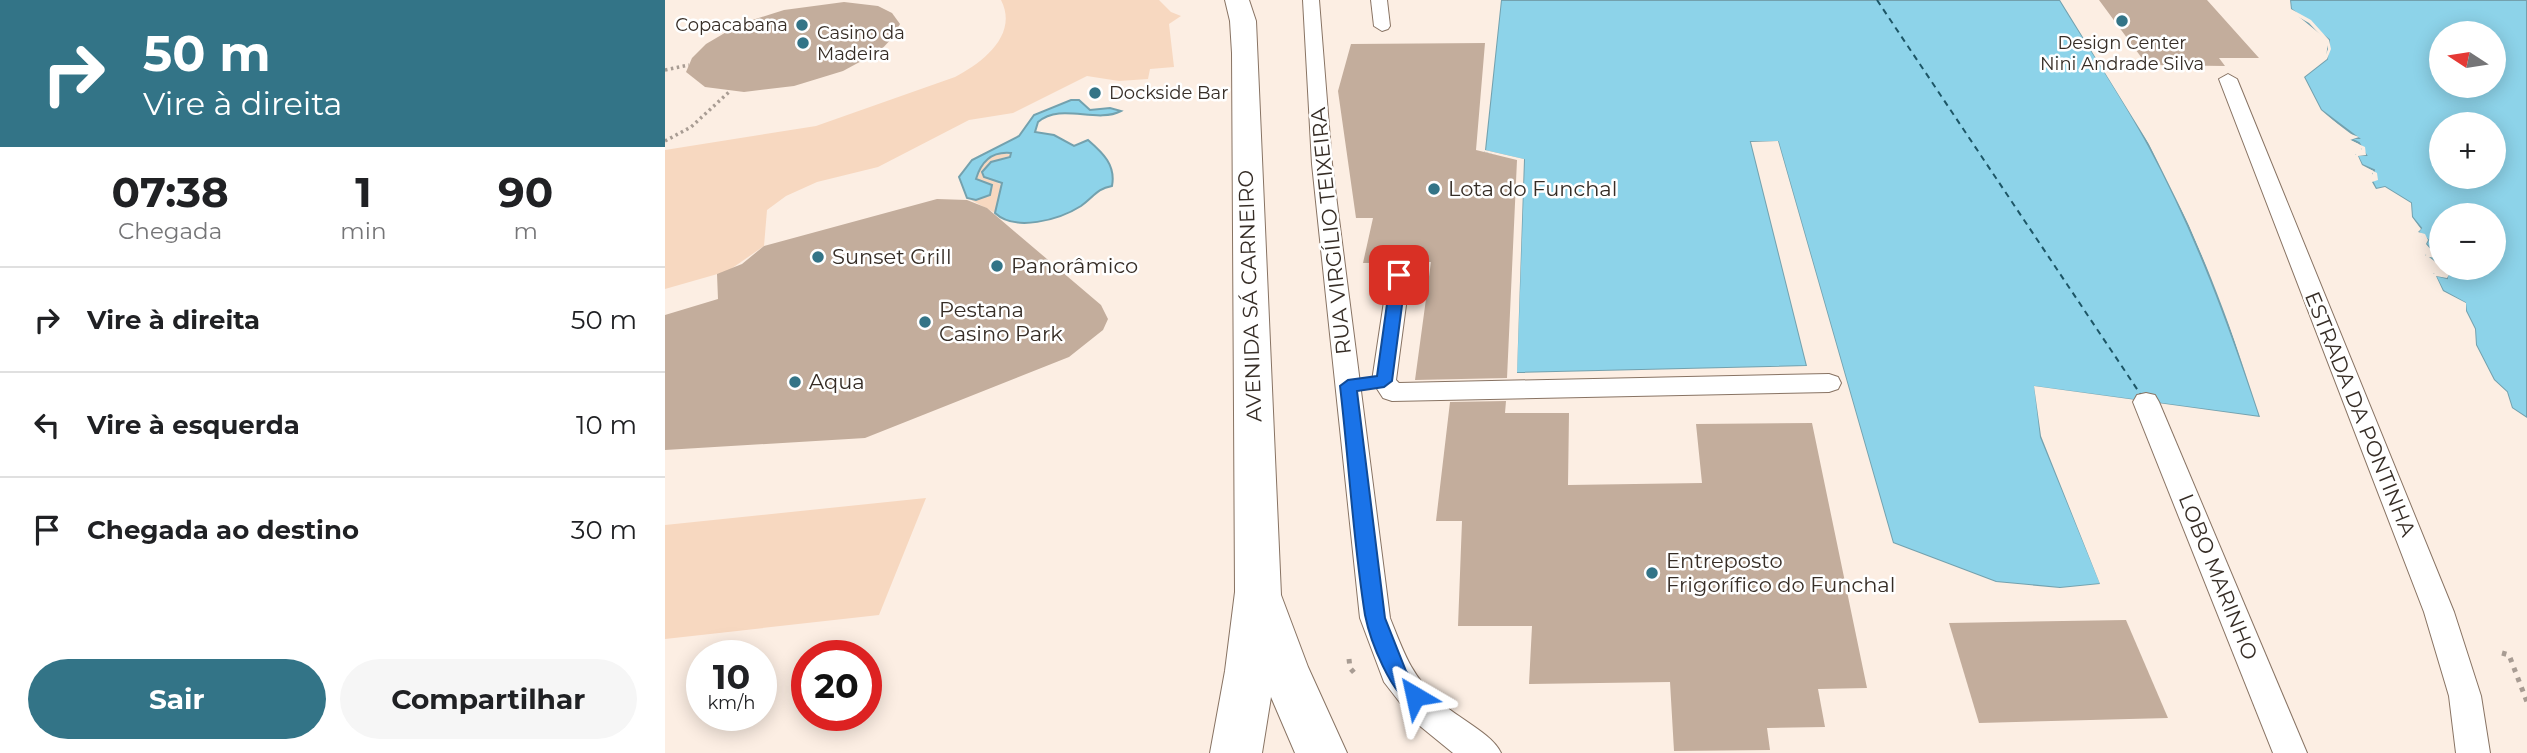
<!DOCTYPE html>
<html lang="pt">
<head>
<meta charset="utf-8">
<style>
	:root { --surface:#fff; --page:#f6f6f6; --text:#202124; --muted:#757577; --line:#e0e0e0; --accent:#337487 }
	body { margin:0; font-family:Montserrat,sans-serif; background:var(--page); color:var(--text); height:100vh; display:flex; flex-direction:column; font-size:26px; white-space:nowrap }
	* { box-sizing:border-box; margin:0 }
	p { font-size:23px; color:var(--muted) }
	.icon { flex:none; width:38px; height:38px; fill:none; stroke:currentColor; stroke-width:2; stroke-linecap:round; stroke-linejoin:round }
	.map { position:relative; flex:1; overflow:hidden }
	.sheet { display:flex; flex-direction:column; background:var(--surface); width:665px }
	.sheet>* { flex:none }
	.guide { background:#337487; color:#fff; overflow:hidden }
	.needle { width:46px; rotate:282deg }
	.tools { position:absolute; left:1764px; top:21px; display:grid; gap:14px }
	.tools a { display:grid; place-items:center; width:77px; height:77px; border-radius:50%; background:var(--surface); box-shadow:0 4px 18px #0003; font-size:35px }
	.speed { position:absolute; left:21px; top:640px; display:flex; gap:14px; font-size:35px; font-weight:700; text-align:center }
	.speed>* { display:grid; place-content:center; width:91px; height:91px; border-radius:50%; background:var(--surface); box-shadow:0 4px 18px #0003; line-height:1 }
	.speed small { font-size:18px; font-weight:400 }
	.speed .limit { border:10px solid #d22; background:#fff; color:#111 }
	.pin { position:absolute; display:grid; place-items:center; width:60px; height:60px; color:#fff; margin:-30px; border-radius:14px; box-shadow:0 4px 10px #0006 }
	.me { position:absolute; width:77px; margin:-38px; rotate:324deg; stroke-linejoin:round; filter:drop-shadow(0 0 5px #0008) }
	.turn { display:flex; align-items:center; gap:24px; height:147px; padding:0 28px; font-size:32px }
	.turn .icon { width:91px; height:91px; stroke-width:2.5 }
	.turn b { display:block; font-size:49px; line-height:60px }
	.eta { display:flex; justify-content:space-evenly; align-items:center; height:119px; text-align:center }
	.eta b { font-size:42px; font-weight:700; line-height:49px }
	.cta { display:flex; gap:14px; margin-top:auto; padding:14px 28px }
	.cta a { flex:1; height:80px; border-radius:42px; background:var(--accent); color:#fff; font-size:28px; font-weight:700; line-height:80px; text-align:center }
	.cta a+a { background:var(--page); color:var(--text) }
	ul { padding:0; list-style:none }
	li { display:flex; align-items:center; gap:21px; height:105px; padding:0 28px; border-top:2px solid var(--line) }
	li div { flex:1 }
	li b { display:block; font-size:26px }
	li em { font-style:normal }
	main { display:flex; flex:1; min-height:0 }
	.map>svg:first-child { display:block }
</style>
</head>
<body>
<main>
<section class="sheet">
<div class="guide">
<div class="turn"><svg class="icon" aria-label="right" viewBox="0 0 24 24"><path d="M7 20v-9h11M14 6l5 5-5 5"/></svg><div><b>50 m</b>Vire à direita</div></div>
</div>
<div class="eta">
<div><b>07:38</b><p>Chegada</p></div>
<div><b>1</b><p>min</p></div>
<div><b>90</b><p>m</p></div>
</div>
<ul>
<li><svg class="icon" aria-label="right" viewBox="0 0 24 24"><path d="M7 20v-9h11M14 6l5 5-5 5"/></svg><div><b>Vire à direita</b></div><em>50 m</em></li>
<li><svg class="icon" aria-label="left" viewBox="0 0 24 24"><path d="M17 20v-9H6M10 6l-5 5 5 5"/></svg><div><b>Vire à esquerda</b></div><em>10 m</em></li>
<li><svg class="icon" aria-label="arrive" viewBox="0 0 24 24"><path d="M6 21V4h12l-3 4 3 4H6"/></svg><div><b>Chegada ao destino</b></div><em>30 m</em></li>
</ul>
<div class="cta"><a>Sair</a><a>Compartilhar</a></div>
</section>
<div class="map">
<svg width="1862" height="753" viewBox="0 0 1862 753">
	<rect width="100%" height="100%" fill="#fceee3"/>
	<!-- green -->
	<g fill="#f7d8c0">
		<path d="M336 0H494L506 12 516 16 504 24 509 67 485 69 483 79 454 81 422 76 348 113 304 120 213 167 152 182 121 196 102 210 99 246 63 271 0 289V150L151 126 290 77C317 63 354 35 336 0Z"/>
		<path d="M337 153 347 155 326 162 317 172 339 187 330 213 306 200 325 195 323 183 311 179C316 163 320 158 337 153Z"/>
		<polygon points="261,498 214,615 0,639 0,525"/>
	</g>
	<!-- water -->
	<g fill="#8dd3e9" stroke="#73a1ae" stroke-width="2" fill-rule="evenodd">
		<path d="M836 0H1395C1424 48 1457 96 1484 146 1531 233 1564 324 1595 417L1370 387 1376 437 1436 584 1395 588 1331 582 1228 543 1113 142H1086L1142 366 851 373 859 160 820 151Z"/>
		<path d="M1625 0H1862V418L1847 408 1842 392 1829 380 1811 345 1810 329 1801 311 1800 303 1778 291 1770 275 1782 278 1783 270 1778 268H1829V215H1776V267L1763 256 1772 257 1761 244 1763 240 1753 232 1756 228 1747 217 1746 203 1720 187 1711 189 1707 181 1709 170 1697 165 1692 155H1701L1694 143 1684 138H1693L1656 110 1639 77 1662 59 1664 40 1626 9ZM1776 33H1829V86H1776ZM1776 124H1829V177H1776Z"/>
		<path d="M406 100H414L425 110 445 108 456 111C431 124 396 102 373 122L370 132 389 135 409 146 423 140C438 153 451 165 447 186 431 189 429 197 416 206 394 220 350 232 330 213L337 183 319 177 317 172 326 162 345 157 346 153C326 151 316 162 311 179L327 185 325 195 311 200 302 198 294 177 307 160 354 136 369 115Z"/>
	</g>
	<!-- pier -->
	<g fill="#fceee3">
		<polygon points="833,0 836,0 820,150 859,159 852,373 1142,366 1086,142 1113,141 1228,543 1331,582 1395,588 1435,584 1376,436 1369,386 1595,417 1555,297 1524,225 1484,144 1395,0 1399,0 1487,143 1527,223 1558,296 1599,419 1595,421 1373,391 1380,436 1439,582 1437,587 1412,591 1362,590 1329,585 1227,546 1110,145 1090,145 1145,368 849,376 855,162 817,151"/>
		<polygon points="1621,0 1625,0 1626,9 1646,20 1664,40 1666,49 1662,59 1639,77 1656,110 1683,133 1694,137 1685,140 1700,147 1701,155 1693,156 1697,165 1712,173 1713,180 1707,182 1711,189 1720,187 1746,203 1747,217 1756,229 1753,232 1760,234 1763,240 1761,244 1773,258 1764,257 1785,273 1782,278 1771,276 1778,291 1801,303 1801,311 1810,329 1811,345 1829,380 1842,392 1847,408 1862,418 1862,421 1845,410 1839,394 1825,381 1808,346 1807,330 1797,305 1775,293 1767,274 1781,273 1769,268 1760,257 1763,252 1758,245 1757,237 1749,233 1751,228 1743,219 1742,205 1719,191 1709,191 1703,181 1708,173 1694,168 1689,156 1697,149 1682,143 1681,136 1671,125 1653,112 1635,77 1660,57 1663,49 1661,41 1644,23 1623,11"/>
	</g>
	<g fill="none" stroke-linecap="round" stroke-linejoin="round">
		<!-- ferry -->
		<polyline stroke="#1d5666" stroke-width="2" stroke-dasharray="6 5" stroke-linecap="butt" points="1212,0 1476,395"/>
	</g>
	<!-- building -->
	<g fill="#c3ad9c">
		<polygon points="1434,0 1542,0 1594,58 1554,58 1560,66 1482,65"/>
		<polygon points="179,2 213,6 227,13 235,24 228,37 215,51 178,71 129,86 79,92 40,87 21,72 27,58 41,44 75,24 119,10"/>
		<polygon points="820,43 811,150 852,160 842,378 750,380 766,262 698,263 708,218 691,218 673,91 686,44"/>
		<polygon points="272,199 302,200 322,208 436,305 443,319 438,330 404,357 200,438 0,450 0,315 53,299 52,274 77,264 99,246"/>
		<polygon points="841,401 840,413 904,413 903,485 1037,483 1031,424 1147,423 1202,688 1153,689 1160,727 1102,728 1105,750 1009,751 1005,682 864,684 867,626 793,626 797,521 771,521 785,402"/>
		<polygon points="1461,620 1503,718 1314,723 1284,623"/>
	</g>
	<g fill="none" stroke-linecap="round" stroke-linejoin="round">
		<defs>
			<g id="service">
				<path d="M638 0H654L667 164 725 618C739 653 746 675 774 701 791 717 828 734 836 753H788L750 722 719 682 695 618 647 164Z"/>
				<polygon points="706,0 722,0 725,26 723,29 717,31 709,26"/>
				<polygon points="1563,74 1572,79 1789,612 1816,696 1825,753 1791,753 1784,696 1759,612 1554,79"/>
				<polygon points="734,268 742,270 745,275 731,380 734,383 1164,374 1173,377 1176,383 1173,389 1164,392 727,401 718,398 707,381 723,275 726,270"/>
				<polygon points="1481,393 1490,395 1494,402 1642,753 1608,753 1468,402 1472,395"/>
			</g>
			<polygon id="secondary" points="560,0 584,0 591,21 616,595 643,667 682,753 630,753 606,697 597,753 545,753 560,671 570,592 567,53 565,21"/>
		</defs>
		<!-- service casing -->
		<use href="#service" stroke="#887363" stroke-width="2"/>
		<!-- secondary casing -->
		<use href="#secondary" stroke="#887363" stroke-width="2"/>
		<!-- path-far1 -->
		<g stroke="#a89c93" stroke-width="3.5" stroke-dasharray="2.5 3.5" stroke-linecap="butt">
			<polyline points="0,70 24,65"/>
			<polyline points="0,141 26,127 64,92"/>
		</g>
		<!-- path -->
		<g stroke="#a89c93" stroke-width="5" stroke-dasharray="4.5 6" stroke-linecap="butt">
			<polyline points="1837,653 1844,655 1862,702"/>
			<polyline points="684,659 685,668 692,676"/>
		</g>
		<!-- service -->
		<use href="#service" fill="#fff" fill-rule="evenodd"/>
		<!-- secondary -->
		<use href="#secondary" fill="#fff" fill-rule="evenodd"/>
	</g>
	<!-- route -->
	<path fill="#1a73e8" stroke="#114b97" stroke-width="2" d="M734 270 741 275 727 381 719 387 692 391 720 618 741 671 761 696 758 703 750 706C726 696 705 640 700 615 688 540 684 462 675 386L683 380 712 376 726 275Z"/>
	<!-- markers -->
	<g fill="#337487" stroke="#fff" stroke-width="2.5">
		<circle cx="1457" cy="21" r="7"/>
		<circle cx="137" cy="25" r="7"/>
		<circle cx="138" cy="43" r="7"/>
		<circle cx="430" cy="93" r="7"/>
		<circle cx="769" cy="189" r="7"/>
		<circle cx="153" cy="257" r="7"/>
		<circle cx="332" cy="266" r="7"/>
		<circle cx="260" cy="322" r="7"/>
		<circle cx="130" cy="382" r="7"/>
		<circle cx="987" cy="573" r="7"/>
	</g>
	<g text-anchor="middle" stroke-width="5" stroke-linejoin="round" paint-order="stroke">
		<!-- far-poi labels -->
		<g font-size="18" fill="#362d26" stroke="#fff" text-anchor="start">
			<text x="123" y="31" text-anchor="end">Copacabana</text>
			<text x="152" y="39">Casino da<tspan x="152" dy="21">Madeira</tspan></text>
			<text x="1457" y="49" text-anchor="middle">Design Center<tspan x="1457" dy="21">Nini Andrade Silva</tspan></text>
			<text x="444" y="99">Dockside Bar</text>
		</g>
		<!-- poi labels -->
		<g font-size="21" fill="#362d26" stroke="#fff" text-anchor="start">
			<text x="783" y="196">Lota do Funchal</text>
			<text x="167" y="264">Sunset Grill</text>
			<text x="346" y="273">Panorâmico</text>
			<text x="274" y="317">Pestana<tspan x="274" dy="24">Casino Park</tspan></text>
			<text x="144" y="389">Aqua</text>
			<text x="1001" y="568">Entreposto<tspan x="1001" dy="24">Frigorífico do Funchal</tspan></text>
		</g>
		<!-- street labels -->
		<g font-size="21" fill="#362d26" stroke="#fff">
			<text transform="translate(666 231) rotate(-96)" y="7">RUA VIRGÍLIO TEIXEIRA</text>
			<text transform="translate(585 296) rotate(-92)" y="7">AVENIDA SÁ CARNEIRO</text>
			<text transform="translate(1695 414) rotate(68)" y="7">ESTRADA DA PONTINHA</text>
			<text transform="translate(1553 577) rotate(68)" y="7">LOBO MARINHO</text>
		</g>
	</g>
</svg>
<div class="tools">
<a><svg class="needle" viewBox="-14 -14 28 28"><path d="M0-13l5 13h-10z" fill="#e53935"/><path d="M0 13l5-13h-10z" fill="#757577"/></svg></a>
<a>+</a>
<a>−</a>
</div>
<div class="speed"><div>10<small>km/h</small></div><div class="limit">20</div></div>
<div class="pin" style="left:734px;top:275px;background:#d93025"><svg class="icon" aria-label="arrive" viewBox="0 0 24 24"><path d="M6 21V4h12l-3 4 3 4H6"/></svg></div>
<svg class="me" style="left:750px;top:696px" viewBox="-20 -20 40 40"><path d="M0-17L14 15 0 8-14 15z" fill="#1a73e8" stroke="#fff" stroke-width="4"/></svg>
</div>
</main>
</body>
</html>
